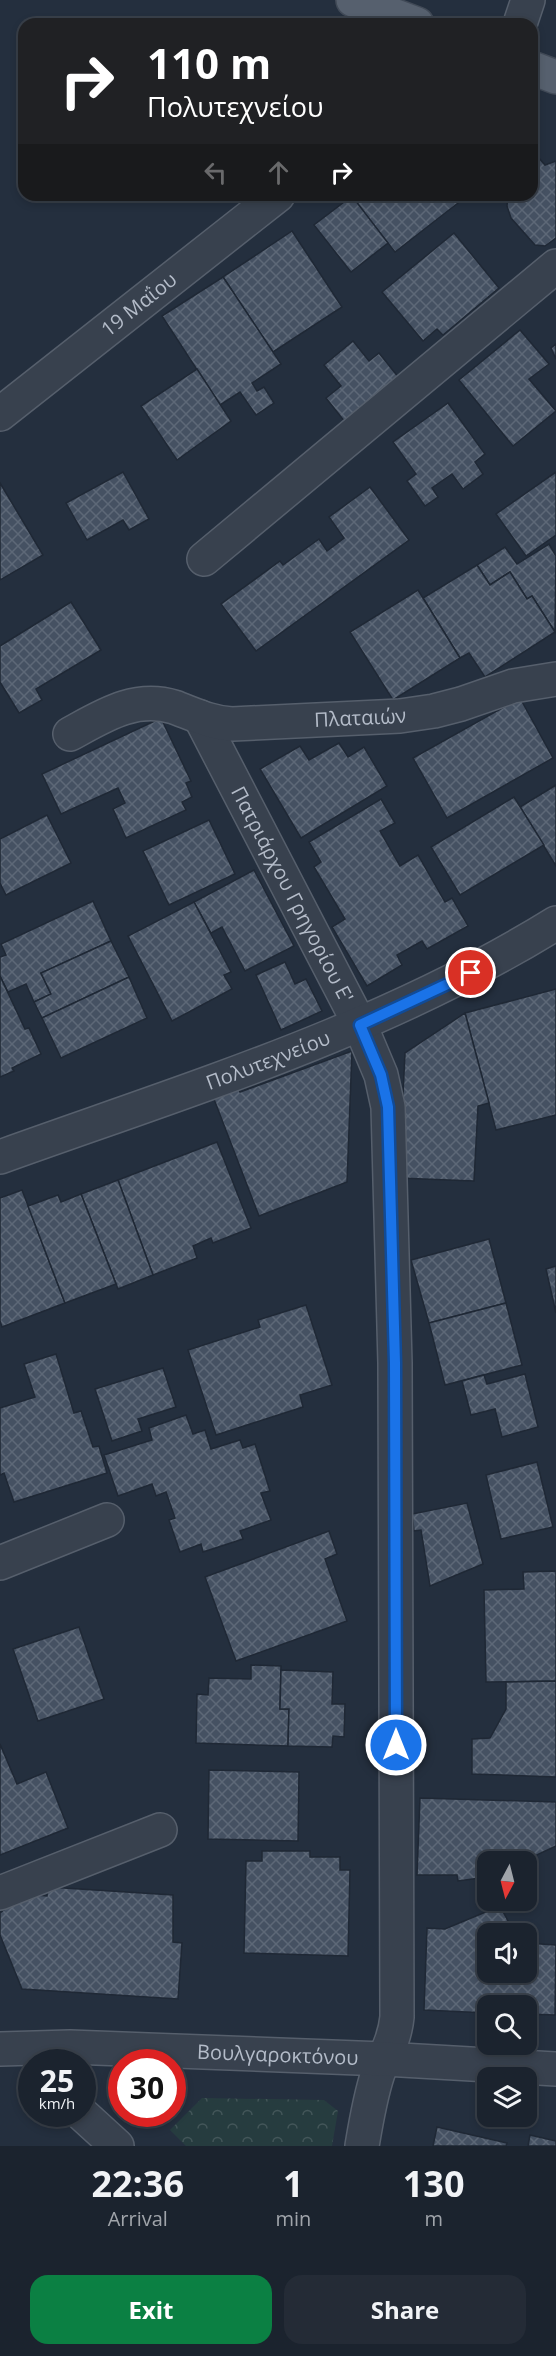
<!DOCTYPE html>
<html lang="en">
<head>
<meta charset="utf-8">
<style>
	:root { --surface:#1b232e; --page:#242b36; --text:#f1f3f6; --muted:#a0a4aa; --line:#39404a; --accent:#0b8043 }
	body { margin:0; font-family:"Open Sans",sans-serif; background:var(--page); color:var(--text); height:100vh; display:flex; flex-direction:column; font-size:22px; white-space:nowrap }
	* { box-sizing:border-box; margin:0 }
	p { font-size:20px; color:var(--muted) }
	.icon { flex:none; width:33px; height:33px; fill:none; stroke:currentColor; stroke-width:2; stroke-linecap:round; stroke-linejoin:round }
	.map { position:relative; height:2146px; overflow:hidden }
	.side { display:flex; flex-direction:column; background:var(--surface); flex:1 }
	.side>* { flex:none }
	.banner { position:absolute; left:18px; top:18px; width:520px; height:183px; border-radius:18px; box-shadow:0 3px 9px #0003,0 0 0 2px var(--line); background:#202124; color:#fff; overflow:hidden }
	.needle { width:39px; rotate:187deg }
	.buttons { position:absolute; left:477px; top:1851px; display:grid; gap:12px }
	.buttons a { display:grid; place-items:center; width:60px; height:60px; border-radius:12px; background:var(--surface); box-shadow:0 3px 9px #0003,0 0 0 2px var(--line); font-size:30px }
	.speed { position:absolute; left:18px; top:2049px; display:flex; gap:12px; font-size:30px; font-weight:700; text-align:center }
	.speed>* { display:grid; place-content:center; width:78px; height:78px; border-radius:50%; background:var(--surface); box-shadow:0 3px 9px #0003,0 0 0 2px var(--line); line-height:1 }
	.speed small { font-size:15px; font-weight:400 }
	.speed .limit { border:9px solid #d22; background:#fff; color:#111 }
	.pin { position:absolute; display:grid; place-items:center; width:51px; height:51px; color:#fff; margin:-26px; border:3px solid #fff; border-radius:50%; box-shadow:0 2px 6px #0007 }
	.me { position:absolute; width:66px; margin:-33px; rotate:0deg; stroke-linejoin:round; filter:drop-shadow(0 0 4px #0008) }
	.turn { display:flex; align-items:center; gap:21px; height:126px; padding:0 30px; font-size:27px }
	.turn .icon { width:78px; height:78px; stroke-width:2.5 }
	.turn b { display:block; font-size:42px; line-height:51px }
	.lanes { display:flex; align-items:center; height:57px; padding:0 30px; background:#0003; justify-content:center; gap:30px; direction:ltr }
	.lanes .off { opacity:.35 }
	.eta { display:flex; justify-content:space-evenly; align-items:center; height:102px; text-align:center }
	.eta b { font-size:36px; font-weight:700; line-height:42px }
	.button { display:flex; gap:12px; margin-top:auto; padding:12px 30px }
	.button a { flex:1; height:69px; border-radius:18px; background:var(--accent); color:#fff; font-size:24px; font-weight:700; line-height:69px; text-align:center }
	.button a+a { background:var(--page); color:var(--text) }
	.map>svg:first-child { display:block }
</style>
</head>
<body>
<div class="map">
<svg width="556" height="2146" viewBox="0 0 556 2146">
	<defs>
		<pattern id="park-crowns" width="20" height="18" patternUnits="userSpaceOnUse" patternTransform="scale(1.5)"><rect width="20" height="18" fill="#263c3f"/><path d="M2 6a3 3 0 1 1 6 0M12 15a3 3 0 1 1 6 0" fill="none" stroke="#435659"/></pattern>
		<pattern id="building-cross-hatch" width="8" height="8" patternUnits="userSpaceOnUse" patternTransform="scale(1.5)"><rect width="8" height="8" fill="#455162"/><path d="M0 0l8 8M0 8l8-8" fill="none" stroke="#5d6877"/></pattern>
	</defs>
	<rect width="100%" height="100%" fill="#242f3e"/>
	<!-- park -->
	<polygon fill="url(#park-crowns)" points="202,2098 324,2100 338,2111 332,2146 186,2146 170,2130"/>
	<!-- building -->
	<g fill="url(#building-cross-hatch)" stroke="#1f2835" stroke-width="1.5">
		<polygon points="538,157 545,165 556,161 556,238 545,246 535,245 511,218 507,206 508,195 532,195 532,162"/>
		<polygon points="350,195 451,195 458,203 395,252"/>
		<polygon points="352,196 388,243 351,272 314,225"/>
		<polygon points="292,231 342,307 273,352 223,277"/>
		<polygon points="454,233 499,288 443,335 437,329 423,341 382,292"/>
		<polygon points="223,277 281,364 252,383 257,391 264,387 274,403 256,415 240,392 220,405 162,316"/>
		<polygon points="520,330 549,364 529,379 556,411 513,446 459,380"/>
		<polygon points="353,341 369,361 379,353 399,378 345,422 326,398 341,386 324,365"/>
		<polygon points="556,344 556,359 551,348"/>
		<polygon points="197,369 231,421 177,460 141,406"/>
		<polygon points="448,403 485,454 475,462 483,474 463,489 452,474 432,488 438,497 425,506 407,481 416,474 393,442"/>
		<polygon points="123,472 149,519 129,530 123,520 87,540 66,503"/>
		<polygon points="556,472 556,535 526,556 496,514"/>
		<polygon points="0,483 43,555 0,580"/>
		<polygon points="370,487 409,540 256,651 221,604 280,561 283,565 319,539 327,551 344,538 329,517"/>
		<polygon points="549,544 556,556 555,632 532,596 527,599 510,572 490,585 477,565 505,547 517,564"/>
		<polygon points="477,565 490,585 510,572 527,599 532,596 555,632 485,677 469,653 460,658 423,598"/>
		<polygon points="418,590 460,658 393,700 350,632"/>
		<polygon points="71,602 101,650 36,689 42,700 19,713 0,682 0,646"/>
		<polygon points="520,698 553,758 447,818 413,758"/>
		<polygon points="161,718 191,781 186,783 192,797 182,802 186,810 126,838 113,809 125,803 118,788 61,814 42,774"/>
		<polygon points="339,743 348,757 364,747 387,786 301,838 260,769 300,746 309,760"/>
		<polygon points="556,785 556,866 520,807"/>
		<polygon points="514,797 544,845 460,895 431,847"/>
		<polygon points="381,799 395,823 380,831 400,866 418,855 445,902 452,898 468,926 427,949 422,941 397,955 402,965 367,986 332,927 345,919 314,867 321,862 309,842"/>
		<polygon points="47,815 71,863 6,895 0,883 0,839"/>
		<polygon points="209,820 235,874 169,905 143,851"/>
		<polygon points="254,870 294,946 245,971 222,927 211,933 194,902"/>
		<polygon points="93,901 111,941 41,973 51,994 34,1002 26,984 8,992 0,976 0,957 6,955 1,944"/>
		<polygon points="194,902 231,972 224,975 232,989 172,1021 128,936"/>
		<polygon points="111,941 129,977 42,1018 34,1002 51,994 41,973"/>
		<polygon points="285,962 295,984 306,979 322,1011 281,1030 256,975"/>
		<polygon points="0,976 25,1029 29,1028 41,1054 12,1068 14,1071 0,1077"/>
		<polygon points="129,977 147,1018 61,1058 42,1018"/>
		<polygon points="556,989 556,1115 496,1130 465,1013"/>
		<polygon points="465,1013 489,1103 478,1106 474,1181 399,1178 405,1053"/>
		<polygon points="352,1051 347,1182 259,1216 212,1094 236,1085 240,1092"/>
		<polygon points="217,1142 251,1228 213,1243 211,1238 193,1246 197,1258 153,1275 118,1180"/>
		<polygon points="118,1180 153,1275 118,1289 81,1194"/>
		<polygon points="22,1190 65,1303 2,1327 0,1321 0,1198"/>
		<polygon points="81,1194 116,1284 65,1303 28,1206 58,1195 61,1202"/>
		<polygon points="489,1239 506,1303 429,1323 411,1260"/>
		<polygon points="556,1266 556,1313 546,1269"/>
		<polygon points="506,1303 522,1365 445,1385 429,1323"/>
		<polygon points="306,1305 332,1385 300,1395 303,1407 216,1435 188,1350 260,1327 258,1320"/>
		<polygon points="56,1354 74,1413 81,1411 93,1447 99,1446 107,1473 14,1502 4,1473 0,1475 0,1408 35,1397 24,1364"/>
		<polygon points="163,1368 176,1407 138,1419 142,1431 112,1441 95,1389"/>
		<polygon points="525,1374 538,1427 502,1437 495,1409 471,1415 462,1381 484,1375 487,1384"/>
		<polygon points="186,1415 193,1434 205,1430 211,1449 240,1440 243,1448 255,1444 270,1491 261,1493 271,1520 240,1531 243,1539 203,1552 201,1544 180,1552 169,1520 175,1518 166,1492 156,1496 152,1484 118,1496 104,1455 152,1440 149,1428"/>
		<polygon points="537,1462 553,1527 501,1539 486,1475"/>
		<polygon points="467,1503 483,1564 430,1586 421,1530 414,1531 412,1514"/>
		<polygon points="329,1531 337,1554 325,1559 347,1621 236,1661 205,1577"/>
		<polygon points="556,1571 556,1681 486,1682 484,1590 524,1589 523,1572"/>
		<polygon points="79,1627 104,1699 38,1721 13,1649"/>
		<polygon points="251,1665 281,1666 280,1709 289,1709 288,1746 196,1743 197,1694 208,1695 209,1678 251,1679"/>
		<polygon points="281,1670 333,1672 332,1704 345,1704 344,1737 333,1736 332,1747 288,1746 289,1709 280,1709"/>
		<polygon points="556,1681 556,1777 472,1774 472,1739 490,1738 506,1709 506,1682"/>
		<polygon points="0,1744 17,1784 46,1772 68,1828 0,1855"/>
		<polygon points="209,1770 299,1772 298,1841 208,1839"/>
		<polygon points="420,1798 556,1802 556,1846 522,1862 488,1862 487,1877 458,1881 457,1875 417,1875"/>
		<polygon points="262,1851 310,1851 310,1857 340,1857 340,1870 350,1870 348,1956 244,1953 246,1861 262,1861"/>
		<polygon points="48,1887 173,1895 173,1942 182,1943 178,1999 22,1989 0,1935 0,1913 25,1894 47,1896"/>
		<polygon points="500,1906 515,1934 488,1934 488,1972 526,1972 526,1943 556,1945 555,2015 526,2014 526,2006 488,2006 488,2013 424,2010 427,1928 445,1929"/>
		<polygon points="437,2127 507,2143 506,2146 433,2146"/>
		<polygon points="530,2135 556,2141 556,2146 528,2146"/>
	</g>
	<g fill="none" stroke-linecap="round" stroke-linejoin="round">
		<defs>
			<g id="minor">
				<polyline points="520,24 528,0"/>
				<path id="s1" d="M0 414 278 195"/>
				<polyline points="204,559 556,266"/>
				<path id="s2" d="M200 717 360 1025 381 1075 388 1107 395 1363 397 2017C395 2038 386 2054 378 2073 370 2097 366 2122 362 2146"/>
				<path id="s3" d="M70 734C103 716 135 695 174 707 193 714 211 723 232 724L400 716 434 711 461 704 513 686 556 679"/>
				<path id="s4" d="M0 1157C189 1089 384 1030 556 923"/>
				<polyline points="0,1563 107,1520"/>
				<polyline points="0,1893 160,1830"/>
				<path id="s5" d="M0 2049 70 2047 384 2059 556 2069"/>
				<polyline points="82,2114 117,2146"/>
			</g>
			<g id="major">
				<polyline points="353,0 417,24"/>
				<polyline points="532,68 556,77"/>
			</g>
		</defs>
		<!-- minor casing -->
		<use href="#minor" stroke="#565f6c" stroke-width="36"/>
		<!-- major casing -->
		<use href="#major" stroke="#414a57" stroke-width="36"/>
		<!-- minor -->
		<use href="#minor" stroke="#38414e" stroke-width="33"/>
		<!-- major -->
		<use href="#major" stroke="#56606e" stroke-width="33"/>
	</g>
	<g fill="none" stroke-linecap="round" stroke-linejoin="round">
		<defs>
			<polyline id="route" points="396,1745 395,1363 388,1107 381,1075 360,1025 471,973"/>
		</defs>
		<!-- route casing -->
		<use href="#route" stroke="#114b97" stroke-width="15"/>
		<!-- route -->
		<use href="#route" stroke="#1a73e8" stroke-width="10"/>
	</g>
	<g text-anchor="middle" stroke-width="4.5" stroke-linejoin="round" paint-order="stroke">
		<!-- street labels -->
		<g font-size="20" fill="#b4bcc9" stroke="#1d2633">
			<text dy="7" stroke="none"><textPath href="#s1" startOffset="177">19 Μαΐου</textPath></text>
			<text dy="7" stroke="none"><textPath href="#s3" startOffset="300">Πλαταιών</textPath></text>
			<text dy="7" stroke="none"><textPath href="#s2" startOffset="200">Πατριάρχου Γρηγορίου Ε'</textPath></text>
			<text dy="7" stroke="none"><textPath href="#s4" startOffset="285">Πολυτεχνείου</textPath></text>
			<text dy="7" stroke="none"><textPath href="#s5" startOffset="278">Βουλγαροκτόνου</textPath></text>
		</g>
	</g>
</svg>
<div class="buttons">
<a><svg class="needle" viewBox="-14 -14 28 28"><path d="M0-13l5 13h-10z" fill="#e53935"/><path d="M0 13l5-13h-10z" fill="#a0a4aa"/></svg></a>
<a><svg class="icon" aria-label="sound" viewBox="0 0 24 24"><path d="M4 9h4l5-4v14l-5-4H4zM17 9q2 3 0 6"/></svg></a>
<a><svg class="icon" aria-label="search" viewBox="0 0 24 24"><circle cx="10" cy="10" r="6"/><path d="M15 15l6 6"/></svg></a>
<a><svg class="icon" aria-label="layers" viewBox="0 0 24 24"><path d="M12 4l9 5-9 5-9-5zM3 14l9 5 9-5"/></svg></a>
</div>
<div class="speed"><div>25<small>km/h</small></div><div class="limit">30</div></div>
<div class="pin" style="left:471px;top:973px;background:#d93025"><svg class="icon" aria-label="arrive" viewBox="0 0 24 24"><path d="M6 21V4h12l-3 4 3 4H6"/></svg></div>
<svg class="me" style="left:396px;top:1745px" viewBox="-20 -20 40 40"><circle r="17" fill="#1a73e8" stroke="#fff" stroke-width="3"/><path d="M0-11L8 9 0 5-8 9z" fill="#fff"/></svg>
<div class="banner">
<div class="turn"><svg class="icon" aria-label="right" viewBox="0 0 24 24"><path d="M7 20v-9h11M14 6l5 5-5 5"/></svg><div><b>110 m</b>Πολυτεχνείου</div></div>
<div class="lanes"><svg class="icon off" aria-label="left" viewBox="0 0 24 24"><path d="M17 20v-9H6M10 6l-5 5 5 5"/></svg><svg class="icon off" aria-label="ahead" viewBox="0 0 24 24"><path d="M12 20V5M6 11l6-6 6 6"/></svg><svg class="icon" aria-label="right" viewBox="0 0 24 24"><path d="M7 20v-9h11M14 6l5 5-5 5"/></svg></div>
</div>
</div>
<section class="side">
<div class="eta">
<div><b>22:36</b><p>Arrival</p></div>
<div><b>1</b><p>min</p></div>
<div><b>130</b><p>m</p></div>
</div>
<div class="button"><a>Exit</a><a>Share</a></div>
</section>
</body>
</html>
